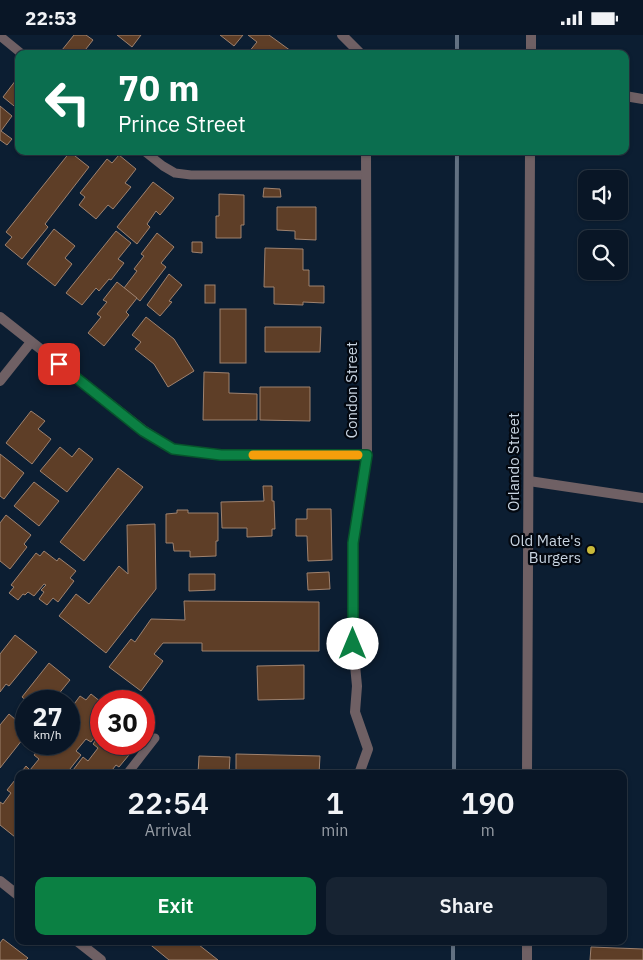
<!DOCTYPE html>
<html lang="en">
<head>
<meta charset="utf-8">
<style>
	:root { --surface:#091626; --page:#172332; --text:#f1f3f6; --muted:#999fa7; --line:#293543; --accent:#0b8043 }
	body { margin:0; font-family:"IBM Plex Sans",sans-serif; background:var(--page); color:var(--text); height:100vh; display:flex; flex-direction:column; font-size:19px; white-space:nowrap }
	* { box-sizing:border-box; margin:0 }
	p { font-size:16px; color:var(--muted) }
	.icon { flex:none; width:28px; height:28px; fill:none; stroke:currentColor; stroke-width:2; stroke-linecap:round; stroke-linejoin:round }
	.map { position:relative; flex:1; overflow:hidden }
	.drawer { position:absolute; left:15px; top:735px; width:612px; height:175px; display:flex; flex-direction:column; background:var(--surface); border-radius:10px; box-shadow:0 1px 4px #0004,0 0 0 1px var(--line) }
	.drawer>* { flex:none }
	.guide { position:absolute; left:15px; top:15px; width:614px; height:105px; border-radius:10px; box-shadow:0 1px 4px #0004,0 0 0 1px var(--line); background:#0b6e4f; color:#fff; overflow:hidden }
	.tools { position:absolute; left:578px; top:135px; display:grid; gap:10px }
	.tools a { display:grid; place-items:center; width:50px; height:50px; border-radius:10px; background:var(--surface); box-shadow:0 1px 4px #0004,0 0 0 1px var(--line); font-size:25px }
	.speed { position:absolute; left:15px; top:655px; display:flex; gap:10px; font-size:25px; font-weight:700; text-align:center }
	.speed>* { display:grid; place-content:center; width:65px; height:65px; border-radius:50%; background:var(--surface); box-shadow:0 1px 4px #0004,0 0 0 1px var(--line); line-height:1 }
	.speed small { font-size:12px; font-weight:400 }
	.speed .limit { border:8px solid #d22; background:#fff; color:#111 }
	.pin { position:absolute; display:grid; place-items:center; width:42px; height:42px; color:#fff; margin:-21px; border-radius:10px; box-shadow:0 2px 8px #0006 }
	.me { position:absolute; width:55px; margin:-28px; rotate:0deg; stroke-linejoin:round; filter:drop-shadow(0 0 4px #0008) }
	.turn { display:flex; align-items:center; gap:18px; height:105px; padding:0 20px; font-size:22px }
	.turn .icon { width:65px; height:65px; stroke-width:2.5 }
	.turn b { display:block; font-size:35px; line-height:42px }
	.eta { display:flex; justify-content:space-evenly; align-items:center; height:85px; text-align:center }
	.eta b { font-size:30px; font-weight:600; line-height:35px }
	.button { display:flex; gap:10px; margin-top:auto; padding:10px 20px }
	.button a { flex:1; height:58px; border-radius:10px; background:var(--accent); color:#fff; font-size:20px; font-weight:600; line-height:58px; text-align:center }
	.button a+a { background:var(--page); color:var(--text) }
	.status { display:flex; justify-content:space-between; align-items:center; height:35px; padding:0 25px; background:var(--surface); direction:ltr }
	.status svg { height:14px; fill:currentColor }
	.map>svg:first-child { display:block }
</style>
</head>
<body>
<div class="status"><b>22:53</b><svg viewBox="0 0 49 12"><path d="M0 12V9h3v3zM5 12V6h3v6zM10 12V3h3v9zM15 12V0h3v12zM26 1h20v11H26zM47 4h2v5h-2z"/></svg></div>
<div class="map">
<svg width="643" height="925" viewBox="0 0 643 925">
	<rect width="100%" height="100%" fill="#0c1e32"/>
	<!-- building -->
	<g fill="#5e3e27" stroke="#9e826f">
		<polygon points="74,0 86,0 93,5 82,19 67,19 62,15"/>
		<polygon points="117,0 141,0 132,12"/>
		<polygon points="220,0 243,0 234,11"/>
		<polygon points="248,0 269,0 291,16 289,19 249,19 248,18 257,7"/>
		<polygon points="16,45 19,47 19,75 3,62"/>
		<polygon points="0,71 12,81 1,96 12,104 7,110 0,105"/>
		<polygon points="70,117 89,132 45,189 48,192 22,224 5,210 12,202 6,197"/>
		<polygon points="119,120 136,134 125,148 131,152 113,174 108,170 96,184 79,170 85,162 80,158 107,124 112,128"/>
		<polygon points="153,147 174,163 160,180 156,176 147,189 150,192 137,209 117,192"/>
		<polygon points="264,153 280,154 281,162 263,162"/>
		<polygon points="219,159 244,160 244,190 241,190 241,203 216,203 216,181 219,181"/>
		<polygon points="277,172 316,172 316,205 295,204 295,196 277,195"/>
		<polygon points="54,194 75,211 65,223 72,229 55,251 27,229"/>
		<polygon points="116,196 131,208 118,224 124,228 111,245 109,244 99,256 96,253 82,270 66,258"/>
		<polygon points="157,198 174,212 161,228 166,232 140,266 124,253 137,236 134,234 144,221 141,219"/>
		<polygon points="192,207 202,207 202,218 192,217"/>
		<polygon points="265,213 303,214 303,235 309,235 309,251 324,251 324,268 303,267 303,270 274,269 274,252 264,252"/>
		<polygon points="169,239 182,250 169,266 172,267 160,281 147,270"/>
		<polygon points="117,247 137,263 126,277 129,280 104,311 88,298 101,282 97,279 107,267 103,265"/>
		<rect x="205" y="250" width="10" height="18"/>
		<rect x="220" y="274" width="26" height="54"/>
		<polygon points="146,282 174,304 194,336 168,352 154,329 135,314 141,307 132,300"/>
		<polygon points="265,292 321,292 320,317 265,317"/>
		<polygon points="204,337 229,338 229,358 257,359 257,385 203,385"/>
		<polygon points="260,352 310,352 310,386 260,385"/>
		<polygon points="31,376 45,386 38,394 51,404 32,429 6,408"/>
		<polygon points="60,412 72,422 79,413 93,424 67,457 40,436"/>
		<polygon points="0,419 24,438 4,464 0,461"/>
		<polygon points="118,433 143,452 84,526 60,507"/>
		<polygon points="34,447 59,466 39,491 14,471"/>
		<polygon points="263,451 272,451 272,466 274,466 275,494 272,494 272,501 247,502 247,493 222,493 221,467 264,466"/>
		<polygon points="307,474 331,474 332,525 308,526 307,501 296,501 296,484 307,484"/>
		<polygon points="177,475 188,475 188,478 218,478 218,506 216,506 216,521 190,522 190,516 174,516 173,508 166,508 166,479 177,478"/>
		<polygon points="6,480 31,500 24,509 27,512 10,534 0,526 0,488"/>
		<polygon points="155,489 156,554 106,618 59,581 76,559 89,569 119,531 128,539 127,490"/>
		<polygon points="44,516 57,526 59,523 76,536 70,543 74,546 58,567 53,563 47,570 39,564 44,557 41,555 46,550 44,549 34,561 28,557 25,560 23,559 18,565 9,558 14,552 11,550 36,518 40,521"/>
		<polygon points="329,537 330,554 308,555 307,538"/>
		<polygon points="189,539 215,539 215,555 189,556"/>
		<polygon points="184,566 319,567 319,616 202,616 202,608 163,608 154,619 163,626 141,656 109,632 131,604 135,607 151,584 185,585"/>
		<polygon points="15,600 37,617 9,651 6,649 0,657 0,619"/>
		<polygon points="49,628 70,645 53,666 27,666 22,662"/>
		<polygon points="304,630 304,664 258,665 257,631"/>
		<polygon points="91,659 101,667 101,694 91,707 86,704 76,716 81,720 66,739 59,738 59,739 20,739 26,731 30,735 39,724 34,720 43,709 69,709 69,676 80,661 86,665"/>
		<polygon points="26,671 26,700 0,733 0,690 9,679 16,685"/>
		<polygon points="101,698 101,709 138,709 119,732 116,730 109,739 70,739 83,722 88,726 98,713 93,709"/>
		<polygon points="236,719 320,721 319,739 236,739"/>
		<polygon points="199,721 230,722 229,739 198,739"/>
		<polygon points="19,740 19,798 15,802 0,790 0,767 3,769 11,758 7,755"/>
		<polygon points="3,904 28,923 26,925 0,925 0,908"/>
		<polygon points="147,906 194,906 218,925 169,925 147,907"/>
		<polygon points="591,912 643,914 643,925 590,925"/>
	</g>
	<g fill="none" stroke-linecap="round" stroke-linejoin="round">
		<!-- service -->
		<g stroke="#6f6064" stroke-width="9">
			<polyline points="0,1 22,19"/>
			<polyline points="144,116 163,131 175,138 191,140 366,140"/>
			<polyline points="127,739 155,703"/>
		</g>
		<!-- minor -->
		<g stroke="#6f6064" stroke-width="10">
			<polyline points="342,0 361,19"/>
			<polyline points="625,61 643,64"/>
			<polyline points="0,282 143,395 173,414 221,420 367,421"/>
			<polyline points="0,346 31,307"/>
			<polyline points="529,446 643,463"/>
			<polyline points="359,739 368,714 355,677 357,651 353,609 353,508 367,421 366,116"/>
			<polyline points="0,846 19,861"/>
			<polyline points="77,906 101,925"/>
		</g>
		<!-- tertiary -->
		<g stroke="#6f6064" stroke-width="10">
			<polyline points="531,19 531,0"/>
			<polyline points="527,739 530,116"/>
			<polyline points="527,925 527,906"/>
		</g>
		<!-- rail -->
		<g stroke="#627182" stroke-width="4">
			<polyline points="457,19 457,0"/>
			<polyline points="454,739 457,116"/>
			<polyline points="453,925 453,906"/>
		</g>
	</g>
	<g fill="none" stroke-linecap="round" stroke-linejoin="round">
		<defs>
			<polyline id="route" points="59,329 143,396 173,414 221,420 367,420 353,508 353,609"/>
		</defs>
		<!-- route casing -->
		<use href="#route" stroke="#07532c" stroke-width="12"/>
		<!-- route -->
		<use href="#route" stroke="#0b8043" stroke-width="9"/>
		<!-- slow -->
		<polyline stroke="#f59e0b" stroke-width="9" points="253,420 358,420"/>
	</g>
	<!-- markers -->
	<circle fill="#c9ba3a" stroke="#030810" stroke-width="2" cx="591" cy="515" r="5"/>
	<g text-anchor="middle" stroke-width="4.5" stroke-linejoin="round" paint-order="stroke">
		<!-- street labels -->
		<g font-size="15" fill="#c9d5e2" stroke="#030810">
			<text transform="translate(352 355) rotate(-90)" y="5">Condon Street</text>
			<text transform="translate(514 427) rotate(-90)" y="5">Orlando Street</text>
		</g>
		<!-- poi labels -->
		<g font-size="15" fill="#c9d5e2" stroke="#030810" text-anchor="end">
			<text x="581" y="511">Old Mate's<tspan x="581" dy="17">Burgers</tspan></text>
		</g>
	</g>
</svg>
<div class="tools">
<a><svg class="icon" aria-label="sound" viewBox="0 0 24 24"><path d="M4 9h4l5-4v14l-5-4H4zM17 9q2 3 0 6"/></svg></a>
<a><svg class="icon" aria-label="search" viewBox="0 0 24 24"><circle cx="10" cy="10" r="6"/><path d="M15 15l6 6"/></svg></a>
</div>
<div class="speed"><div>27<small>km/h</small></div><div class="limit">30</div></div>
<div class="pin" style="left:59px;top:329px;background:#d93025"><svg class="icon" aria-label="arrive" viewBox="0 0 24 24"><path d="M6 21V4h12l-3 4 3 4H6"/></svg></div>
<svg class="me" style="left:353px;top:609px" viewBox="-20 -20 40 40"><circle r="19" fill="#fff"/><path d="M0-13L10 11 0 6-10 11z" fill="#0b8043"/></svg>
<div class="guide">
<div class="turn"><svg class="icon" aria-label="left" viewBox="0 0 24 24"><path d="M17 20v-9H6M10 6l-5 5 5 5"/></svg><div><b>70 m</b>Prince Street</div></div>
</div>
<section class="drawer">
<div class="eta">
<div><b>22:54</b><p>Arrival</p></div>
<div><b>1</b><p>min</p></div>
<div><b>190</b><p>m</p></div>
</div>
<div class="button"><a>Exit</a><a>Share</a></div>
</section>
</div>
</body>
</html>
